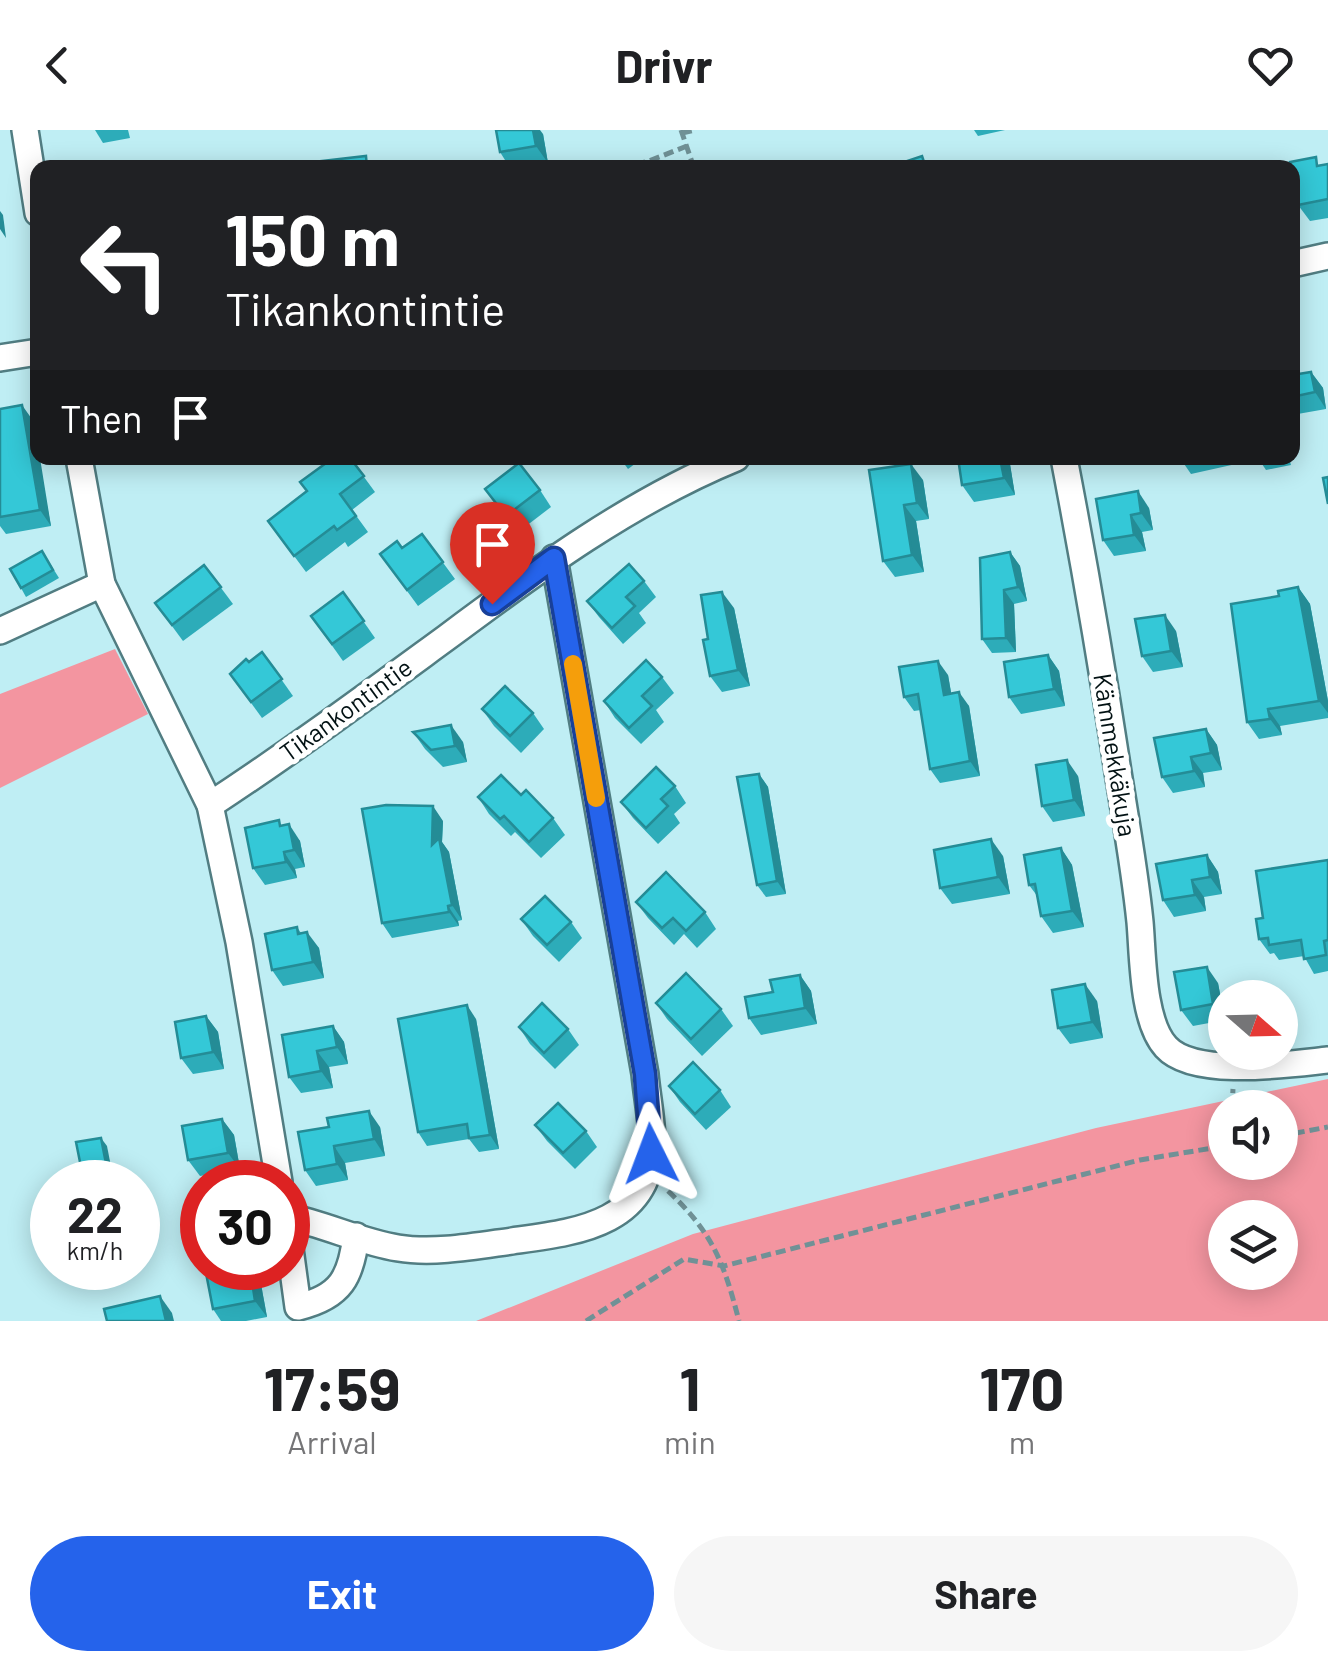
<!DOCTYPE html>
<html lang="en">
<head>
<meta charset="utf-8">
<style>
	:root { --surface:#fff; --page:#f6f6f6; --text:#202124; --muted:#757577; --accent:#2563eb }
	body { margin:0; font-family:Barlow,sans-serif; background:var(--page); color:var(--text); height:100vh; display:flex; flex-direction:column; font-size:38px; white-space:nowrap }
	* { box-sizing:border-box; margin:0 }
	p { font-size:32px; color:var(--muted) }
	.icon { flex:none; width:55px; height:55px; fill:none; stroke:currentColor; stroke-width:2; stroke-linecap:round; stroke-linejoin:round }
	.map { position:relative; height:1191px; overflow:hidden }
	.sheet { display:flex; flex-direction:column; background:var(--surface); flex:1 }
	.sheet>* { flex:none }
	.hud { position:absolute; left:30px; top:30px; width:1270px; height:305px; border-radius:20px; box-shadow:0 5px 25px #0003; background:#202124; color:#fff; overflow:hidden }
	.needle { width:65px; rotate:110deg }
	.controls { position:absolute; left:1208px; top:850px; display:grid; gap:20px }
	.controls a { display:grid; place-items:center; width:90px; height:90px; border-radius:50%; background:var(--surface); box-shadow:0 5px 25px #0003; font-size:50px }
	.speed { position:absolute; left:30px; top:1030px; display:flex; gap:20px; font-size:50px; font-weight:700; text-align:center }
	.speed>* { display:grid; place-content:center; width:130px; height:130px; border-radius:50%; background:var(--surface); box-shadow:0 5px 25px #0003; line-height:1 }
	.speed small { font-size:25px; font-weight:400 }
	.speed .limit { border:15px solid #d22; background:#fff; color:#111 }
	.pin { position:absolute; display:grid; place-items:center; width:85px; height:85px; color:#fff; margin:-102px -42px; border-radius:50% 50% 50% 0; rotate:-45deg; box-shadow:0 0 10px #0007 }
	.pin .icon { rotate:45deg }
	.me { position:absolute; width:110px; margin:-55px; rotate:357deg; stroke-linejoin:round; filter:drop-shadow(0 0 8px #0008) }
	.turn { display:flex; align-items:center; gap:35px; height:210px; padding:0 30px; font-size:45px }
	.turn .icon { width:130px; height:130px; stroke-width:2.5 }
	.turn b { display:block; font-size:70px; line-height:85px }
	.then { display:flex; align-items:center; height:95px; padding:0 30px; background:#0003; gap:20px; font-size:38px }
	.eta { display:flex; justify-content:space-evenly; align-items:center; height:170px; text-align:center }
	.eta b { font-size:60px; font-weight:700; line-height:70px }
	.button { display:flex; gap:20px; margin-top:auto; padding:20px 30px }
	.button a { flex:1; height:115px; border-radius:60px; background:var(--accent); color:#fff; font-size:40px; font-weight:700; line-height:115px; text-align:center }
	.button a+a { background:var(--page); color:var(--text) }
	header { display:flex; justify-content:space-between; align-items:center; height:130px; padding:0 30px; background:var(--surface); font-size:45px; font-weight:700 }
	.map>svg:first-child { display:block }
</style>
</head>
<body>
<header><svg class="icon" aria-label="back" viewBox="0 0 24 24"><path d="M15 5l-7 7 7 7"/></svg>Drivr<svg class="icon" aria-label="heart" viewBox="0 0 24 24"><path d="M12 20l-8-8c-3-5 5-10 8-4 3-6 11-1 8 4z"/></svg></header>
<div class="map">
<svg width="1328" height="1191" viewBox="0 0 1328 1191">
	<rect width="100%" height="100%" fill="#bfeef4"/>
	<!-- green -->
	<g fill="#f395a0" fill-rule="evenodd">
		<polygon points="115,519 148,584 0,658 0,564"/>
		<path d="M1328 949V1191H476L693 1104 1096 998ZM1225 978H1280V1032H1225ZM1225 1088H1280V1142H1225Z"/>
	</g>
	<g fill="none" stroke-linecap="round" stroke-linejoin="round">
		<defs>
			<g id="minor">
				<polyline points="25,0 38,83"/>
				<polyline points="1292,134 1328,126"/>
				<polyline points="0,228 38,222"/>
				<polyline points="79,328 102,454 210,675 239,812 279,1052"/>
				<path d="M1064 328C1084 432 1102 537 1118 642 1126 692 1135 742 1140 792 1143 825 1142 891 1166 917 1194 948 1289 934 1328 930"/>
				<polyline points="0,501 102,454"/>
				<path d="M210 675C291 622 368 565 446 508 537 440 631 371 736 328"/>
				<path d="M288 1087C325 1094 360 1112 398 1118 434 1124 476 1116 512 1111 576 1102 651 1095 652 1012 652 990 647 966 645 944L554 428"/>
				<path d="M288 1104 298 1177C341 1167 351 1147 356 1106"/>
			</g>
		</defs>
		<!-- minor casing -->
		<use href="#minor" stroke="#517d82" stroke-width="30"/>
		<!-- path -->
		<g stroke="#709196" stroke-width="5" stroke-dasharray="10 5" stroke-linecap="butt">
			<polyline points="681,0 694,38"/>
			<polyline points="682,3 696,0"/>
			<polyline points="621,38 649,31 687,16"/>
			<polyline points="1232,978 1233,959"/>
			<polyline points="1280,1006 1328,997"/>
			<path d="M668 1061C713 1103 724 1133 739 1191"/>
			<polyline points="586,1191 684,1129 724,1136 1140,1030 1225,1016"/>
		</g>
		<!-- minor -->
		<use href="#minor" stroke="#fff" stroke-width="25"/>
	</g>
	<!-- wall -->
	<g fill="#2dacb9">
		<polygon points="95,0 128,0 130,8 103,13"/>
		<polygon points="974,0 1005,0 978,6"/>
		<polygon points="543,4 548,33 510,38 500,22"/>
		<polygon points="1328,34 1328,88 1310,91 1298,75 1322,35"/>
		<polygon points="1311,242 1323,258 1326,279 1292,285 1292,245"/>
		<polygon points="0,279 34,292 38,315 38,328 51,396 6,404 0,396"/>
		<polygon points="350,328 375,362 352,380 368,402 348,417 345,412 306,442 268,391"/>
		<polygon points="620,328 643,328 628,339"/>
		<polygon points="1009,328 1015,365 974,372 962,355"/>
		<polygon points="1180,328 1235,328 1236,334 1191,344"/>
		<polygon points="1258,328 1289,328 1291,335 1266,340"/>
		<polygon points="869,340 923,350 929,389 916,391 924,442 895,447 883,431"/>
		<polygon points="485,359 540,360 551,377 517,403"/>
		<polygon points="1096,369 1149,378 1153,400 1142,402 1146,421 1114,426 1103,410"/>
		<polygon points="422,404 455,449 418,476 380,424 402,418"/>
		<polygon points="42,421 59,448 26,467 21,458"/>
		<polygon points="1010,422 1020,436 1027,471 1014,474 1016,522 992,523 982,509"/>
		<polygon points="204,435 233,474 183,511 155,473"/>
		<polygon points="644,451 656,467 639,483 646,493 623,514 599,487 587,471"/>
		<polygon points="1298,457 1310,474 1328,571 1328,588 1280,596 1282,605 1259,609 1247,592 1279,466"/>
		<polygon points="343,462 375,508 343,531 311,486"/>
		<polygon points="734,478 750,556 722,562 710,546 708,509"/>
		<polygon points="1176,501 1183,537 1153,542 1142,526"/>
		<polygon points="262,522 293,566 262,588 230,544"/>
		<polygon points="1048,525 1059,541 1065,576 1021,584 1009,567"/>
		<polygon points="948,545 951,563 969,576 980,646 940,653 930,639 921,580 914,581 904,567"/>
		<polygon points="662,547 674,563 656,580 664,592 641,614 615,588 604,571"/>
		<polygon points="482,579 533,583 544,599 521,623 494,596"/>
		<polygon points="1206,599 1217,615 1222,640 1203,643 1205,657 1173,663 1162,647"/>
		<polygon points="413,602 463,612 467,632 443,637 425,619"/>
		<polygon points="759,644 768,657 786,764 766,767 757,755"/>
		<polygon points="1078,646 1085,686 1053,692 1042,676"/>
		<polygon points="675,656 686,673 674,684 680,693 658,714 633,688 621,672"/>
		<polygon points="521,665 553,688 565,705 541,728 515,702 511,706 489,684 478,667"/>
		<polygon points="443,691 442,712 449,722 462,790 458,791 459,796 392,808 382,793"/>
		<polygon points="283,695 300,711 305,737 295,739 297,748 265,755 253,738"/>
		<polygon points="1061,718 1072,735 1084,797 1053,803 1041,786 1038,767 1029,755"/>
		<polygon points="1207,725 1218,742 1222,764 1204,767 1206,781 1174,787 1163,770"/>
		<polygon points="1003,726 1010,764 952,774 940,758"/>
		<polygon points="1328,730 1328,841 1314,844 1304,826 1279,830 1274,823 1270,824 1259,809 1263,788"/>
		<polygon points="636,772 705,782 716,799 697,818 684,804 674,815 648,788"/>
		<polygon points="521,789 571,792 582,808 559,832 533,806"/>
		<polygon points="297,797 301,803 319,818 324,848 283,856 272,840"/>
		<polygon points="800,845 811,861 817,894 761,905 749,888 773,862"/>
		<polygon points="1218,853 1225,890 1193,896 1181,880"/>
		<polygon points="1097,871 1103,908 1070,914 1058,898"/>
		<polygon points="656,873 721,879 733,896 702,926 667,889"/>
		<polygon points="206,886 218,902 224,939 193,944 181,928"/>
		<polygon points="476,889 499,1019 479,1022 469,1009 427,1016 418,1002"/>
		<polygon points="333,896 344,912 348,934 329,937 333,958 301,963 289,947"/>
		<polygon points="519,897 568,899 579,915 555,939 530,914"/>
		<polygon points="669,956 720,960 731,977 706,1000 680,972"/>
		<polygon points="222,989 234,1005 240,1039 200,1046 188,1030"/>
		<polygon points="535,995 586,1001 597,1017 575,1039 547,1011"/>
		<polygon points="380,997 385,1026 345,1033 348,1050 316,1056 305,1040 298,1002"/>
		<polygon points="258,1138 267,1187 246,1191 221,1191 213,1179"/>
	</g>
	<!-- shaded-wall -->
	<g fill="#248c96">
		<polygon points="533,0 540,0 543,4 548,33 536,16"/>
		<polygon points="0,81 3,85 6,108 0,99"/>
		<polygon points="1311,242 1323,258 1326,279 1315,262"/>
		<polygon points="22,275 34,292 38,315 38,328 40,328 51,396 40,380"/>
		<polygon points="1000,328 1009,328 1015,365 1004,348"/>
		<polygon points="911,334 923,350 929,389 917,373"/>
		<polygon points="1138,361 1149,378 1153,400 1141,383"/>
		<polygon points="904,375 916,391 924,442 912,425"/>
		<polygon points="1131,385 1142,402 1146,421 1134,405"/>
		<polygon points="1010,422 1020,436 1027,471 1018,457"/>
		<polygon points="1298,457 1310,474 1328,571 1328,583 1319,571"/>
		<polygon points="1004,460 1014,474 1016,522 1006,508"/>
		<polygon points="722,462 734,478 750,556 738,540"/>
		<polygon points="1165,485 1176,501 1183,537 1171,521"/>
		<polygon points="1048,525 1059,541 1065,576 1054,559"/>
		<polygon points="938,531 948,545 954,579 944,565"/>
		<polygon points="959,562 969,576 980,646 970,631"/>
		<polygon points="1268,579 1280,596 1282,605 1270,589"/>
		<polygon points="451,595 463,612 467,632 455,616"/>
		<polygon points="1206,599 1217,615 1222,640 1211,623"/>
		<polygon points="1191,627 1203,643 1205,657 1194,641"/>
		<polygon points="1067,630 1078,646 1085,686 1074,670"/>
		<polygon points="759,644 768,657 786,764 777,751"/>
		<polygon points="433,676 443,691 442,712 449,722 462,790 452,775 432,715"/>
		<polygon points="289,694 300,711 305,737 294,720"/>
		<polygon points="991,709 1003,726 1010,764 998,747"/>
		<polygon points="1061,718 1072,735 1084,797 1072,781"/>
		<polygon points="284,722 295,739 297,748 286,732"/>
		<polygon points="1207,725 1218,742 1222,764 1210,747"/>
		<polygon points="1192,750 1204,767 1206,781 1195,765"/>
		<polygon points="448,776 458,791 459,796 449,782"/>
		<polygon points="307,802 319,818 324,848 313,832"/>
		<polygon points="1207,837 1218,853 1225,890 1213,874"/>
		<polygon points="800,845 811,861 817,894 805,878"/>
		<polygon points="1085,854 1097,871 1103,908 1092,892"/>
		<polygon points="467,875 476,889 499,1019 490,1005"/>
		<polygon points="206,886 218,902 224,939 213,922"/>
		<polygon points="333,896 344,912 348,934 337,917"/>
		<polygon points="317,921 329,937 333,958 321,941"/>
		<polygon points="369,981 380,997 385,1026 374,1009"/>
		<polygon points="222,989 234,1005 240,1039 228,1023"/>
		<polygon points="101,1008 107,1016 114,1052 112,1052 109,1049"/>
		<polygon points="334,1016 345,1033 348,1050 337,1034"/>
		<polygon points="250,1138 258,1138 267,1187 255,1171"/>
		<polygon points="160,1166 172,1183 174,1191 166,1191"/>
	</g>
	<!-- building -->
	<g fill="#34c8d7" stroke="#248c96" stroke-width="2.5">
		<polygon points="496,0 533,0 536,16 500,22"/>
		<polygon points="366,26 367,38 305,38 304,33"/>
		<polygon points="922,26 926,38 902,38 901,33"/>
		<polygon points="1316,27 1317,36 1328,34 1328,69 1298,75 1292,46 1292,38 1291,38 1290,32"/>
		<polygon points="1311,242 1315,262 1292,267 1292,245"/>
		<polygon points="22,275 40,380 0,387 0,279"/>
		<polygon points="333,328 350,328 364,346 340,364 356,386 337,400 334,396 294,426 268,391 307,361 300,352"/>
		<polygon points="958,328 1000,328 1004,348 962,355"/>
		<polygon points="519,333 540,360 506,386 485,359"/>
		<polygon points="911,334 917,373 904,375 912,425 883,431 869,340"/>
		<polygon points="1328,347 1328,374 1323,348"/>
		<polygon points="1138,361 1141,383 1131,385 1134,405 1103,410 1096,369"/>
		<polygon points="422,404 443,432 407,460 380,424 397,411 402,418"/>
		<polygon points="42,421 53,440 21,458 10,439"/>
		<polygon points="1010,422 1018,457 1004,460 1006,508 982,509 980,428"/>
		<polygon points="629,434 644,451 626,467 635,476 612,498 587,471"/>
		<polygon points="204,435 221,457 172,495 155,473"/>
		<polygon points="1298,457 1319,571 1268,579 1270,589 1247,592 1231,474 1279,466 1278,461"/>
		<polygon points="343,462 364,491 332,514 311,486"/>
		<polygon points="722,462 738,540 710,546 703,510 708,509 701,465"/>
		<polygon points="1165,485 1171,521 1142,526 1135,489"/>
		<polygon points="262,522 282,549 251,572 230,544 246,529 249,532"/>
		<polygon points="1048,525 1054,559 1009,567 1004,532"/>
		<polygon points="646,530 662,547 642,566 652,576 629,598 604,571"/>
		<polygon points="938,531 944,565 959,562 970,631 930,639 918,564 904,567 899,537"/>
		<polygon points="505,556 533,583 510,606 482,579"/>
		<polygon points="451,595 455,616 431,620 413,602"/>
		<polygon points="1206,599 1211,623 1191,627 1194,641 1162,647 1154,608"/>
		<polygon points="1067,630 1074,670 1042,676 1036,635"/>
		<polygon points="656,637 675,656 661,669 668,676 646,698 621,672"/>
		<polygon points="759,644 777,751 757,755 737,647"/>
		<polygon points="501,645 521,665 526,660 553,688 529,712 504,686 500,689 478,667"/>
		<polygon points="386,675 433,676 432,715 439,708 452,775 448,776 449,782 382,793 362,679"/>
		<polygon points="279,690 280,696 289,694 294,720 284,722 286,732 253,738 245,698"/>
		<polygon points="991,709 998,747 940,758 934,720"/>
		<polygon points="1061,718 1072,781 1041,786 1035,754 1029,755 1024,725"/>
		<polygon points="1207,725 1210,747 1192,750 1195,765 1163,770 1156,734"/>
		<polygon points="1328,730 1328,810 1324,811 1326,825 1304,829 1301,810 1269,815 1268,808 1259,809 1256,789 1263,788 1256,741"/>
		<polygon points="666,742 705,782 686,801 673,788 662,798 636,772"/>
		<polygon points="545,766 571,792 547,815 521,789"/>
		<polygon points="297,797 298,804 307,802 313,832 272,840 265,804"/>
		<polygon points="1207,837 1213,874 1181,880 1174,842"/>
		<polygon points="686,843 721,879 691,909 656,873"/>
		<polygon points="800,845 805,878 749,888 745,867 773,862 770,850"/>
		<polygon points="1085,854 1092,892 1058,898 1052,860"/>
		<polygon points="542,873 568,899 544,923 519,897"/>
		<polygon points="467,875 490,1005 469,1008 467,994 418,1002 398,889"/>
		<polygon points="206,886 213,922 181,928 175,892"/>
		<polygon points="333,896 337,917 317,921 321,941 289,947 282,905"/>
		<polygon points="693,932 720,960 695,984 669,956"/>
		<polygon points="558,973 586,1001 563,1023 535,995"/>
		<polygon points="369,981 374,1009 334,1016 337,1034 305,1040 298,1002 329,997 327,988"/>
		<polygon points="222,989 228,1023 188,1030 182,996"/>
		<polygon points="101,1008 109,1049 84,1052 76,1012"/>
		<polygon points="202,1093 202,1123 197,1094"/>
		<polygon points="205,1138 250,1138 255,1171 213,1179"/>
		<polygon points="160,1166 166,1191 107,1191 104,1179"/>
	</g>
	<g fill="none" stroke-linecap="round" stroke-linejoin="round">
		<defs>
			<polyline id="route" points="492,474 554,428 645,944 651,1024"/>
		</defs>
		<!-- route casing -->
		<use href="#route" stroke="#184099" stroke-width="25"/>
		<!-- route -->
		<use href="#route" stroke="#2563eb" stroke-width="18"/>
		<!-- slow -->
		<polyline stroke="#f59e0b" stroke-width="18" points="573,534 596,668"/>
	</g>
	<g text-anchor="middle" stroke-width="10" stroke-linejoin="round" paint-order="stroke">
		<!-- street labels -->
		<g font-size="25" fill="#021113" stroke="#fff">
			<text transform="translate(346 580) rotate(-36)" y="9">Tikankontintie</text>
			<text transform="translate(1115 625) rotate(81)" y="9">Kämmekkäkuja</text>
		</g>
	</g>
</svg>
<div class="controls">
<a><svg class="needle" viewBox="-14 -14 28 28"><path d="M0-13l5 13h-10z" fill="#e53935"/><path d="M0 13l5-13h-10z" fill="#757577"/></svg></a>
<a><svg class="icon" aria-label="sound" viewBox="0 0 24 24"><path d="M4 9h4l5-4v14l-5-4H4zM17 9q2 3 0 6"/></svg></a>
<a><svg class="icon" aria-label="layers" viewBox="0 0 24 24"><path d="M12 4l9 5-9 5-9-5zM3 14l9 5 9-5"/></svg></a>
</div>
<div class="speed"><div>22<small>km/h</small></div><div class="limit">30</div></div>
<div class="pin" style="left:492px;top:474px;background:#d93025"><svg class="icon" aria-label="arrive" viewBox="0 0 24 24"><path d="M6 21V4h12l-3 4 3 4H6"/></svg></div>
<svg class="me" style="left:651px;top:1024px" viewBox="-20 -20 40 40"><path d="M0-17L14 15 0 8-14 15z" fill="#2563eb" stroke="#fff" stroke-width="4"/></svg>
<div class="hud">
<div class="turn"><svg class="icon" aria-label="left" viewBox="0 0 24 24"><path d="M17 20v-9H6M10 6l-5 5 5 5"/></svg><div><b>150 m</b>Tikankontintie</div></div>
<div class="then">Then<svg class="icon" aria-label="arrive" viewBox="0 0 24 24"><path d="M6 21V4h12l-3 4 3 4H6"/></svg></div>
</div>
</div>
<section class="sheet">
<div class="eta">
<div><b>17:59</b><p>Arrival</p></div>
<div><b>1</b><p>min</p></div>
<div><b>170</b><p>m</p></div>
</div>
<div class="button"><a>Exit</a><a>Share</a></div>
</section>
</body>
</html>
